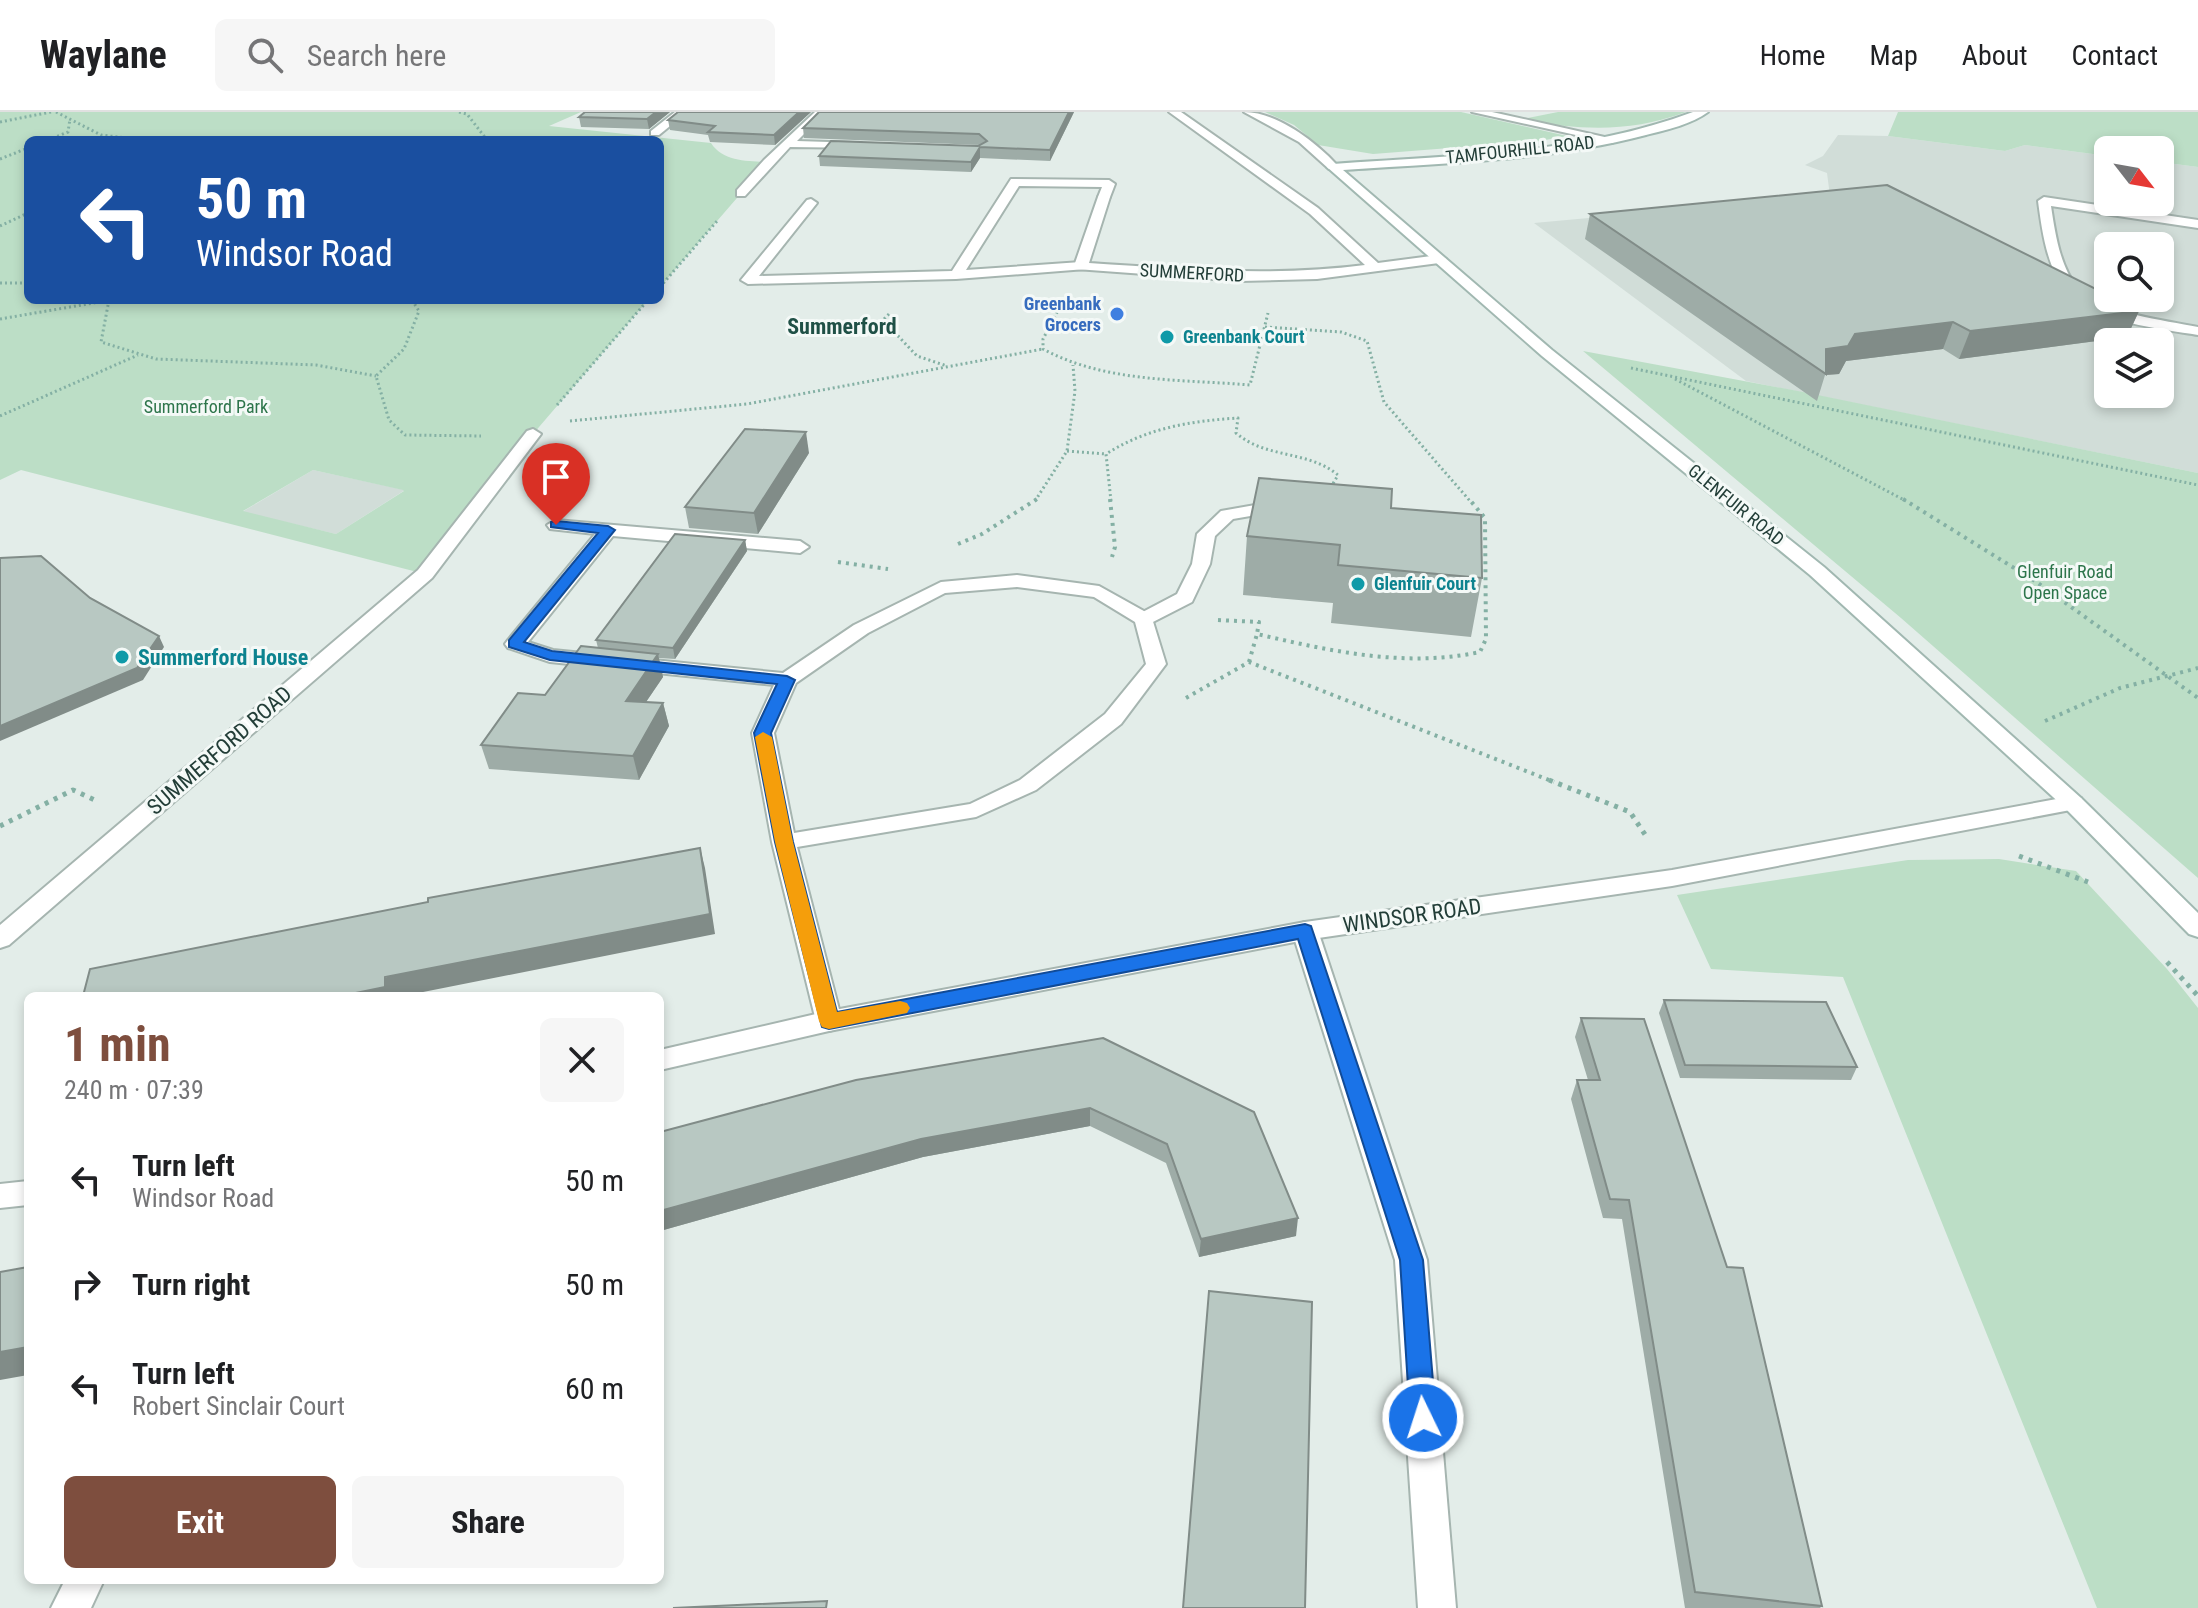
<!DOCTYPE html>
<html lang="en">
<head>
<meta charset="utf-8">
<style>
	:root { --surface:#fff; --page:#f6f6f6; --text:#202124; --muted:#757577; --line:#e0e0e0; --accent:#7e4e3e }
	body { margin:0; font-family:"Roboto Condensed",sans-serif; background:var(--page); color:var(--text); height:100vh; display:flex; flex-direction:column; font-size:30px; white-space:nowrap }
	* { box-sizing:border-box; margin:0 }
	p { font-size:26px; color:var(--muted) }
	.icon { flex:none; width:44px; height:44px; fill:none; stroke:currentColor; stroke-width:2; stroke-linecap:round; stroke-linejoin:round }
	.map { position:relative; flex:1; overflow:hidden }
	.side { position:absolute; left:24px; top:880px; width:640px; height:592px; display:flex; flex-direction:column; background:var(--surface); border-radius:12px; box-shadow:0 4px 12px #0003 }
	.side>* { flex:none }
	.hud { position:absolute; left:24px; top:24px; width:640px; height:168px; border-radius:12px; box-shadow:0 4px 12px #0003; background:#1a4fa0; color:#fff; overflow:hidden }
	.needle { width:52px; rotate:121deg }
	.tools { position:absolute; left:2094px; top:24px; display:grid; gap:16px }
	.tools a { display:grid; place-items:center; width:80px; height:80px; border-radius:12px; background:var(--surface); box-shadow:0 4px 12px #0003; font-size:40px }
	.pin { position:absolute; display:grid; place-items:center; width:68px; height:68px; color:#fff; margin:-82px -34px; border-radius:50% 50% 50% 0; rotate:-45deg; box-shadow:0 0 8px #0007 }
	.pin .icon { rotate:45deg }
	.me { position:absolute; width:88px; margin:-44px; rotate:356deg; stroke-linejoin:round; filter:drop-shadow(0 0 6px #0008) }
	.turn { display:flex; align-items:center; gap:28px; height:168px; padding:0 40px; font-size:36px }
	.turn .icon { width:104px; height:104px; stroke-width:2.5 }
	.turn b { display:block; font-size:56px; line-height:68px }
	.round { display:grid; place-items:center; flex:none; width:84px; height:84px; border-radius:12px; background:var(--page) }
	.summary { display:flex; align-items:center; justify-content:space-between; height:136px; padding:0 40px }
	h1 { font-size:48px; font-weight:700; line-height:60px; color:var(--accent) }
	.button { display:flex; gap:16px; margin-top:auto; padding:16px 40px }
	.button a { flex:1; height:92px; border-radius:12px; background:var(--accent); color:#fff; font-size:32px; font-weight:700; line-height:92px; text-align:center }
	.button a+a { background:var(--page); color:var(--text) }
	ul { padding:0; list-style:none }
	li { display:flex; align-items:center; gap:24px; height:104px; padding:0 40px }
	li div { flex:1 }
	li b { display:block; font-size:30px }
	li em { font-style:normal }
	header { display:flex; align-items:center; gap:48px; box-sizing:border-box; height:112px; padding:0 40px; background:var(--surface); border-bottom:2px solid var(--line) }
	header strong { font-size:38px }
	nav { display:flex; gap:44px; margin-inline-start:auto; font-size:28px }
	.search { width:560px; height:72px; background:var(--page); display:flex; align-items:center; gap:20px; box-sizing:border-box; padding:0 28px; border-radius:12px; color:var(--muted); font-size:30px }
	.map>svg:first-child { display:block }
</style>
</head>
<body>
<header>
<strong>Waylane</strong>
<div class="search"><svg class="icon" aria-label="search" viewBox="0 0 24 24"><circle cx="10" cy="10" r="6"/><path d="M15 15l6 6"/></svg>Search here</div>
<nav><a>Home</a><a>Map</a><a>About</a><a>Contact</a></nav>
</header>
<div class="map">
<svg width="2198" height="1496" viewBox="0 0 2198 1496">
	<rect width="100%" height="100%" fill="#e3ede9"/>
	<!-- built -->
	<g fill="#d1ddd8" fill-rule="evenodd">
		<path d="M1838 23 1888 24 2005 39 2025 33 2108 44V90H2160V50L2198 55V361L1746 269 1534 111 1830 84 1827 61 1805 53 1823 44ZM2108 134H2160V186H2108ZM2108 230H2160V282H2108Z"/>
		<polygon points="313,358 405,378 336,422 242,400"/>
	</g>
	<!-- green -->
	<g fill="#bcdec6" fill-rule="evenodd">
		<path d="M0 0H581L549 14 711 31C723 50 748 49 768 50L660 175V28H28V188H648L533 322 425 462 21 358 0 368ZM313 358 403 378 404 379 336 422 243 399Z"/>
		<polygon points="1265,0 1461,0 1567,24 1540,29 1373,42 1318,33 1294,13"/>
		<path d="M1558 0H1686C1626 22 1580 17 1517 8Z"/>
		<polygon points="1898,0 2198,0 2198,55 2160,50 2160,38 2108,38 2108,44 2025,33 2005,39 1888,24"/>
		<polygon points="1583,239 1803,280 2198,361 2198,766 1901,506"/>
		<polygon points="1999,747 2076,759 2167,857 2198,896 2198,1496 2097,1496 1843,865 1711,857 1677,783 1908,748"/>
	</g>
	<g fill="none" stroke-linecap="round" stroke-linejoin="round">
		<defs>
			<g id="service">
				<polygon points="1011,67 1109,68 1115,72 1110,85 1104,89 1098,85 1102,75 1019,74 966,158 1081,150 1086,151 1086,157 956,167 748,172 741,168 807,88 811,87 817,91 759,164 952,159"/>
				<path d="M2044 85 2198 108V116L2051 94C2055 120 2060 157 2079 177 2104 202 2164 208 2198 215V223C2162 217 2094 210 2069 182 2047 159 2042 119 2038 89Z"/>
				<polygon points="1284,388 1293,393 1290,397 1233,407 1215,424 1210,452 1192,490 1151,511 1137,511 1134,507 1137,503 1177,482 1192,452 1197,422 1221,399"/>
				<polygon points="65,1468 104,1468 91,1496 51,1496"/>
			</g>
			<g id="minor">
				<polygon points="675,0 687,0 659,23 651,23 651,19"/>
				<polygon points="815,0 826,0 797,29 861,31 867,34 865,36 790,35 745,84 737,84 737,78 764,48"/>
				<path d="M1169 0H1181L1318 96 1378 151 1439 143 1446 147 1439 151 1317 167 1240 169 1076 157 1074 154 1098 85 1104 81 1110 85 1089 151C1182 157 1272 165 1365 153L1310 102Z"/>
				<path d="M1244 0C1278 0 1317 31 1339 55L1329 57 1299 30Z"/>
				<polygon points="1472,0 1492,0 1618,28 1612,31"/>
				<polygon points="533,317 541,322 432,466 9,833 0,836 0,813 418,458 527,319"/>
				<path d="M556 408 800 429 809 435 800 441 613 424 528 530 553 538 783 561 854 513 941 470 1017 463 1099 474 1151 503 1166 552 1121 612 1036 678 976 705 797 735 842 909 839 916 829 919 819 916 816 909 772 730 752 621 774 573 550 550 508 536 505 532 508 528 595 422 550 417 547 413ZM1017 475 1094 485 1135 510 1146 552 1105 602 1020 668 970 692 794 721 774 621 796 571 868 521 945 481Z"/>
				<polygon points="1305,810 1314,813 1318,819 1427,1148 1456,1496 1418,1496 1395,1148 1292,819 1296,813"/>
			</g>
			<g id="tertiary">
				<polygon points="2073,684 2081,686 2084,691 2081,696 1672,774 1305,828 829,919 660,958 660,938 829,899 1305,810 1672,758"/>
				<polygon points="28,1069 28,1093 0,1096 0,1072"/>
			</g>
			<path id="secondary" d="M1693 0H1708C1692 12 1666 18 1646 23 1547 49 1445 51 1343 58L1552 238 1824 455 2081 686 2198 801V825L2189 822 2065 696 1810 463 1542 244 1327 55 1333 52C1454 43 1578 43 1693 0Z"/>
		</defs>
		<!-- service casing -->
		<use href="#service" stroke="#a6b5b0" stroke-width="4"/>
		<!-- minor casing -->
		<use href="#minor" stroke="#a6b5b0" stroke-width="4"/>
		<!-- tertiary casing -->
		<use href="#tertiary" stroke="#a6b5b0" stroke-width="4"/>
		<!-- secondary casing -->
		<use href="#secondary" stroke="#a1b8b1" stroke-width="4"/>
		<!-- path-far2 -->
		<g stroke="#84b0a4" stroke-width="3" stroke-dasharray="2 3" stroke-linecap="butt">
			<polyline points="56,0 101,23 143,28"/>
			<polyline points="459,0 467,2 487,28"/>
			<polyline points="0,10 51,0"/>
			<polyline points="48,28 68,20 70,7"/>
			<polyline points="0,47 28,36"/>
			<polyline points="0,114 28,101"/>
			<polyline points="0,171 28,171"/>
			<polyline points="660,175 717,109"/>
			<polyline points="109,188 101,230 156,247 316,253 376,264"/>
			<polyline points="412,188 419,199 404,237 376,264 389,308 405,323 481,324"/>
			<path d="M1062 191 1043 227V237C1106 271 1180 267 1250 273L1268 201"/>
			<polyline points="889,202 883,208 917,244 947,254"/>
			<polyline points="0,207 111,188"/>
			<polyline points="1265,215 1341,220 1367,229 1384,290 1470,389"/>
			<polyline points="1631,256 2198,373"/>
			<polyline points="1675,267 1906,389"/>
			<polyline points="557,293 648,188"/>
			<polyline points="0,304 138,243"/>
			<polyline points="570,309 747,292 1043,237"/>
			<polyline points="1067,339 1106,342"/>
			<polyline points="1035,389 1067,339 1075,279 1073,253"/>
			<path d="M1111 389 1106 342C1147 316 1190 309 1238 306L1236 321C1266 347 1308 338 1338 363L1331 375"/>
		</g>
		<!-- path-far1 -->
		<g stroke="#84b0a4" stroke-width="4" stroke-dasharray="3 5" stroke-linecap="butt">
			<polyline points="1110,387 1115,435 1112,445"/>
			<polyline points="1903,387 2035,469 2198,586"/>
			<polyline points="958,432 982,422 1037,387"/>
			<polyline points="838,450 888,457"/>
			<path d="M1218 508 1259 510 1257 522C1330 539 1405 556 1480 540L1486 527 1485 406 1469 387"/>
			<polyline points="1249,550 1257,522"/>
			<polyline points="1186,586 1249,550 1554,670"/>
			<polyline points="2045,609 2120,576 2198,556"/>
		</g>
		<!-- path -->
		<g stroke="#84b0a4" stroke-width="5" stroke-dasharray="4 6" stroke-linecap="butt">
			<polyline points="1549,668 1630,700 1648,727"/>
			<polyline points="0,714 73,678 97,689"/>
			<polyline points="2019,744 2088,770"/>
			<polyline points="2167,850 2198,884"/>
		</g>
		<!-- service -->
		<use href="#service" fill="#fff" fill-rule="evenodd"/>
		<!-- minor -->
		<use href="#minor" fill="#fff" fill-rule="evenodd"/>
		<!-- tertiary -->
		<use href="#tertiary" fill="#fff" fill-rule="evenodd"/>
		<!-- secondary -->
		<use href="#secondary" fill="#fff" fill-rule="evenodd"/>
	</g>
	<!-- wall -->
	<g fill="#9eaca7">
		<polygon points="670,0 649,17 581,15 579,5"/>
		<polygon points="811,0 775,33 710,30 708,23 670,18 668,8"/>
		<polygon points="1074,0 1050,49 980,46 971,60 820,54 819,44 980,33 804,26 803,16"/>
		<polygon points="1590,102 2139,199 2127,225 1959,247 1943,237 1846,249 1839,262 1825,263 1817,289 1585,127"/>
		<polygon points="809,341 758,422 689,416 685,395"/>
		<polygon points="1391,396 1482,466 1471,525 1331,511 1333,491 1243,483 1247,424"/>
		<polygon points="745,428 747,439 675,547 659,546 663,565 646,590 663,591 669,614 639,668 489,657 481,633 545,583 598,536 596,528"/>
		<polygon points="1664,888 1857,955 1851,968 1680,966 1659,901"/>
		<polygon points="1581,906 1822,1494 1820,1496 1685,1496 1622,1107 1603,1106 1571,987 1577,968 1588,968 1575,925"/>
		<polygon points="1103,926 1296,1124 1199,1145 1166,1051 1090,1014 923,1045 660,1119 660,1020"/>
	</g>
	<!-- shaded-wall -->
	<g fill="#818c88">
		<polygon points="656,0 670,0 649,17 647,7"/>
		<polygon points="799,0 811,0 775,33 774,23"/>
		<polygon points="1069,0 1074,0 1050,49 1050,38"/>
		<polygon points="980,35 980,46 971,60 971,50"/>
		<polygon points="2139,199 2127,225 1959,247 1970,219"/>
		<polygon points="1953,210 1943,237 1846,249 1839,262 1825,263 1826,237 1855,222"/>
		<polygon points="806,320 809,341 758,422 754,401"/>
		<polygon points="745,428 747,439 675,547 673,536"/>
		<polygon points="159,524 164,535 143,568 0,629 0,614"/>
		<polygon points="658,542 663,565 631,612 626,589"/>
		<polygon points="663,591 669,614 639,668 633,644"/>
		<polygon points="700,736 705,756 715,822 403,884 341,884"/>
		<polygon points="1090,996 1090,1014 923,1045 660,1119 660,1099 921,1027"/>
		<polygon points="1298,1106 1296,1124 1199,1145 1201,1127"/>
		<polygon points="28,1235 28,1263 0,1268 0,1240"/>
	</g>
	<!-- building -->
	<g fill="#b8c8c2" stroke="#818c88" stroke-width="2">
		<polygon points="585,0 656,0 647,7 579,5"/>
		<polygon points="678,0 799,0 774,23 708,20 715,14 668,8"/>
		<polygon points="819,0 1069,0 1050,38 980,35 971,50 819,44 831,29 978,34 987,29 979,22 803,16"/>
		<polygon points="1887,73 2108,183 2108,186 2113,186 2139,199 1970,219 1953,210 1855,222 1848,234 1826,237 1826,262 1590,102"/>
		<polygon points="745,317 806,320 754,401 685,395"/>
		<polygon points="1259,366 1392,377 1391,396 1481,403 1482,466 1338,453 1340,433 1247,424"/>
		<polygon points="675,422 745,428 673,536 596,528"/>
		<polygon points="41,444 90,486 159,524 137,556 0,614 0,446"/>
		<polygon points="581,534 658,542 626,589 663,591 633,644 481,633 518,581 545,583"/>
		<polygon points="700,736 710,802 385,865 385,875 341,884 83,884 90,857 428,790 428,786"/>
		<polygon points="1664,888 1826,890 1857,955 1685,953"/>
		<polygon points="1581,906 1644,907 1727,1155 1743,1156 1822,1494 1695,1480 1629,1088 1610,1087 1577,968 1600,968"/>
		<polygon points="1103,926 1254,1000 1298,1106 1201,1127 1167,1032 1090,996 921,1027 660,1099 660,1020 856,968"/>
		<polygon points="28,1155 28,1235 0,1240 0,1160"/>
		<polygon points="1209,1179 1312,1190 1305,1496 1183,1496"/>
		<polygon points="827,1489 826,1496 673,1496"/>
	</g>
	<!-- route -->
	<polygon fill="#1a73e8" stroke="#114b97" stroke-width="2" points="556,409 608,414 615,418 524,530 552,539 787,564 795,568 771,621 793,730 837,900 1305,812 1311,814 1423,1148 1436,1306 1432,1314 1423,1318 1414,1314 1410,1306 1400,1148 1298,827 829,917 822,915 775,730 754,621 777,572 550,548 509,535 509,528 598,421 551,415 551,410"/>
	<!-- slow -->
	<polygon fill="#f59e0b" points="763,620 772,625 793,730 837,900 900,889 907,891 910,896 907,901 829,917 822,915 819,909 775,730 755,625"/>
	<!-- markers -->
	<circle fill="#3f7fe0" stroke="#f4f9f7" stroke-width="3" cx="1117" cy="202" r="8"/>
	<g fill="#0f9aa8" stroke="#f4f9f7" stroke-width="3">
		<circle cx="1167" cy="225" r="8"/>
		<circle cx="1358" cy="472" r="8"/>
		<circle cx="122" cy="545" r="8"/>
	</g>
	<g text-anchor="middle" stroke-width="6" stroke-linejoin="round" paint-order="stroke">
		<!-- far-street labels -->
		<g font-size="18" fill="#233e38" stroke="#f4f9f7">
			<text transform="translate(1520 38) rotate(-6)" y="6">TAMFOURHILL ROAD</text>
			<text transform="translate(1192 161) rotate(3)" y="6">SUMMERFORD</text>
			<text transform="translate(1736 393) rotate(39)" y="6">GLENFUIR ROAD</text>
		</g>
		<!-- far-shop labels -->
		<g font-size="18" font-weight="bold" fill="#366cbe" stroke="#f4f9f7" text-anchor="end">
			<text x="1101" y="198">Greenbank<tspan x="1101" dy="21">Grocers</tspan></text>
		</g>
		<!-- far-culture labels -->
		<g font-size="18" font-weight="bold" fill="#0d838f" stroke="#f4f9f7" text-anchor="start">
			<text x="1183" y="231">Greenbank Court</text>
			<text x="1374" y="478">Glenfuir Court</text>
		</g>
		<!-- far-park labels -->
		<g font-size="18" fill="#2d754b" stroke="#f4f9f7">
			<text x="206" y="301">Summerford Park</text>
			<text x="2065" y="466">Glenfuir Road<tspan x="2065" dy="21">Open Space</tspan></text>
		</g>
		<!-- far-quarter labels -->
		<g font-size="22" font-weight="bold" fill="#1f5046" stroke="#f4f9f7">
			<text x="842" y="222">Summerford</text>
		</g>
		<!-- culture labels -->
		<g font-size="22" font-weight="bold" fill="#0d838f" stroke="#f4f9f7" text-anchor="start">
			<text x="138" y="553">Summerford House</text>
		</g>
		<!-- street labels -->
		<g font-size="22" fill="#233e38" stroke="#f4f9f7">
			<text transform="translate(219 638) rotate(-41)" y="8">SUMMERFORD ROAD</text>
			<text transform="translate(1412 803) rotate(-8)" y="8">WINDSOR ROAD</text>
		</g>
	</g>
</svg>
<div class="tools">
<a><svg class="needle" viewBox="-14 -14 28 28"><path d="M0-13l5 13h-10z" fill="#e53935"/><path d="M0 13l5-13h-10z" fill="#757577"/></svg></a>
<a><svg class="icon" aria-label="search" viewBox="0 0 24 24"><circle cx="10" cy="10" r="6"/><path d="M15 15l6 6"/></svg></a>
<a><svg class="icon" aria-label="layers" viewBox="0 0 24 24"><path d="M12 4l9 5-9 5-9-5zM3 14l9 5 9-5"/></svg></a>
</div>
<div class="pin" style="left:556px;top:413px;background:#d93025"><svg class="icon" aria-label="arrive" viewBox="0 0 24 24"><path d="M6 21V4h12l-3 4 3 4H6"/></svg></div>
<svg class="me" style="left:1423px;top:1306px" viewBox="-20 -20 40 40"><circle r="17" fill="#1a73e8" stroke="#fff" stroke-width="3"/><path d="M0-11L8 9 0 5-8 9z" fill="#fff"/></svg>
<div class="hud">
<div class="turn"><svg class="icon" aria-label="left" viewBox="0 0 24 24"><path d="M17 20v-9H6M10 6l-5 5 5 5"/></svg><div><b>50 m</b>Windsor Road</div></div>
</div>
<section class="side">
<div class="summary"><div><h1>1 min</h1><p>240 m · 07:39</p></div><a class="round"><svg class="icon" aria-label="close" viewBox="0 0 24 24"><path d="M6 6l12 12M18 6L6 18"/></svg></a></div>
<ul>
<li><svg class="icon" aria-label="left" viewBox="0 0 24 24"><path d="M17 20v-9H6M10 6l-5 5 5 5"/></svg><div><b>Turn left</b><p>Windsor Road</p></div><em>50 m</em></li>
<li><svg class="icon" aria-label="right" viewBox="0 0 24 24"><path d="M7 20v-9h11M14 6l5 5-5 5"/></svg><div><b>Turn right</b></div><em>50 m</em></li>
<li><svg class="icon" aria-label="left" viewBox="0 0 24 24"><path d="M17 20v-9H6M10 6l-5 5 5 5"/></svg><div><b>Turn left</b><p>Robert Sinclair Court</p></div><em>60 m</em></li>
</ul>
<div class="button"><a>Exit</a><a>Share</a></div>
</section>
</div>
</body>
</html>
